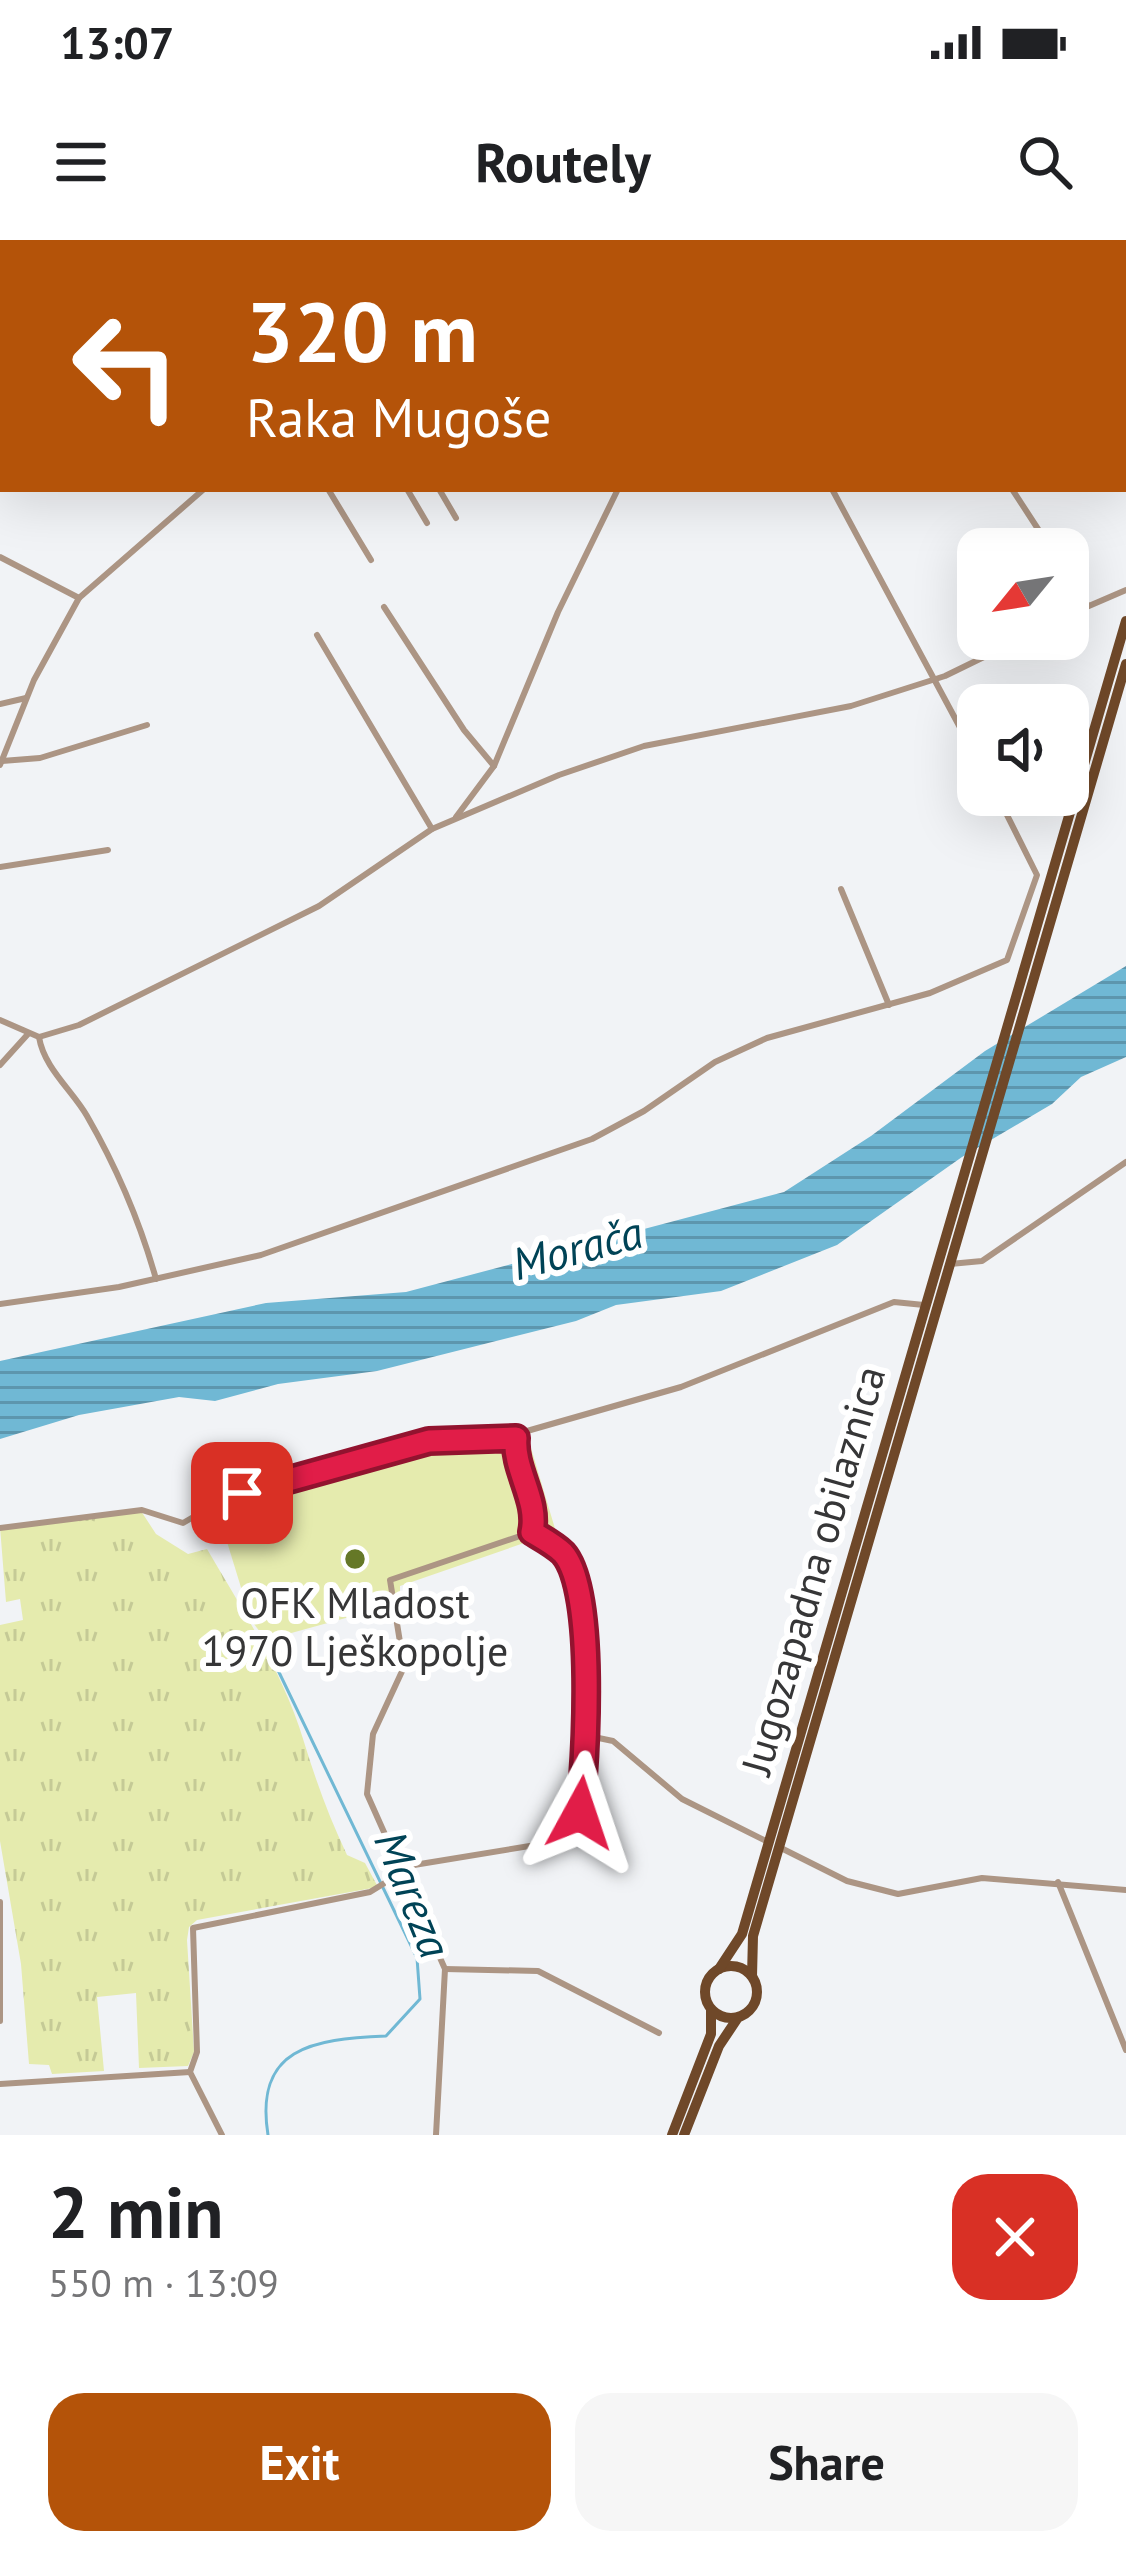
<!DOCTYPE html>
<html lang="en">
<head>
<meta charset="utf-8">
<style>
	:root { --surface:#fff; --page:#f6f6f6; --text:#202124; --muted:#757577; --accent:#b45309 }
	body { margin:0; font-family:"PT Sans",sans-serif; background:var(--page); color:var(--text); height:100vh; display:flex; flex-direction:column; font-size:45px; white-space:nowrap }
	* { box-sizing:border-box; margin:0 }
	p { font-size:39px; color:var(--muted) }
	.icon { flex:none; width:66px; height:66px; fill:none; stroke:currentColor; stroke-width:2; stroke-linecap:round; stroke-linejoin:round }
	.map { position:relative; height:1895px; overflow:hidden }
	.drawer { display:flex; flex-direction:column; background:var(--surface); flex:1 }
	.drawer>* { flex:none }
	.hud { position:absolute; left:0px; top:0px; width:1128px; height:252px; box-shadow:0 12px 48px #0002; background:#b45309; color:#fff; overflow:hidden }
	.needle { width:78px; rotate:240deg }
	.buttons { position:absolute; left:957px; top:288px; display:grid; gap:24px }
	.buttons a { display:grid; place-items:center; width:132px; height:132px; border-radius:24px; background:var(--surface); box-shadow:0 12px 48px #0002; font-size:60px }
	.pin { position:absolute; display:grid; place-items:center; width:102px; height:102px; color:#fff; margin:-51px; border-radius:24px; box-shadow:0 6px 18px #0006 }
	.me { position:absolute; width:132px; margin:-66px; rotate:5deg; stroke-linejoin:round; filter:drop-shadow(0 0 9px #0008) }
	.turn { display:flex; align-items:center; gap:42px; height:252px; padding:0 48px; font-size:54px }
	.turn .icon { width:156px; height:156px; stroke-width:2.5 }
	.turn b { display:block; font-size:84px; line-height:102px }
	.round { display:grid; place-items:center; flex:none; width:126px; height:126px; border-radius:36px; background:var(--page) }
	.summary { display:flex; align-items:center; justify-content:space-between; height:204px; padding:0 48px }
	h1 { font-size:72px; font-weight:700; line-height:90px }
	.button { display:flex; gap:24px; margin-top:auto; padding:24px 48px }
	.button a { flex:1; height:138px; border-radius:36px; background:var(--accent); color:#fff; font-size:48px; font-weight:700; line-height:138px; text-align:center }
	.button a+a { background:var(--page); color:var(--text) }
	.status { display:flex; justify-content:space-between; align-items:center; height:84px; padding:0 60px; background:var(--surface); direction:ltr }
	.status svg { height:33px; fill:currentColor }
	header { display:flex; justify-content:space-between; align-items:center; height:156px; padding:0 48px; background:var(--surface); font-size:54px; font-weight:700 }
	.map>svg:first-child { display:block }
</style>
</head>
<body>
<div class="status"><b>13:07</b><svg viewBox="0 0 49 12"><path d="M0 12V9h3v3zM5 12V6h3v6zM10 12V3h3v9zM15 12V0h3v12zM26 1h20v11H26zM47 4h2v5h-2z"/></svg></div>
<header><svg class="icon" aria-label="menu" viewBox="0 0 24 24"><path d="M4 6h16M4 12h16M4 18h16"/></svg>Routely<svg class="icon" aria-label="search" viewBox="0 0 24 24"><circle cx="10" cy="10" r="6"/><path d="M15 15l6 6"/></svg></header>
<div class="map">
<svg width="1126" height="1895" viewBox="0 0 1126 1895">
	<defs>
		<pattern id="grass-tufts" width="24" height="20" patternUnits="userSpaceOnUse" patternTransform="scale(3)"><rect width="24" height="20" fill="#e5ebae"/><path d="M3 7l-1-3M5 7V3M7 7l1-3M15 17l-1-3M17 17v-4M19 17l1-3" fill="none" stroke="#c5ca96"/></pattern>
		<pattern id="water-rules" width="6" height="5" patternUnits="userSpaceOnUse" patternTransform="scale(3)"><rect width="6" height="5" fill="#70b8d4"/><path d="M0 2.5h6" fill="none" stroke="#5d96ad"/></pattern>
	</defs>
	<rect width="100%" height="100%" fill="#f1f3f6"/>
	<!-- grass -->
	<path fill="url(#grass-tufts)" d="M141 1271 156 1294 188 1314 207 1309C242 1369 284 1434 304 1502 316 1541 329 1577 347 1615L365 1623 378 1647 197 1680 189 1687 187 1700 194 1812 188 1826 139 1828 136 1753 97 1757 104 1831 52 1834 49 1825 29 1824 21 1724 0 1601V1385L23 1380 20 1359 6 1362 0 1287Z"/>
	<!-- park -->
	<polygon fill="#e5ebae" points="528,1198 556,1292 400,1346 400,1363 266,1400 251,1380 216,1266 427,1205"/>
	<!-- water -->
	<polygon fill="url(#water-rules)" points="1126,726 1126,817 1081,837 1052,864 962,917 837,1005 721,1051 616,1065 576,1081 377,1131 278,1144 215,1161 179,1157 79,1175 0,1199 0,1121 266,1063 406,1052 784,952 871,896 985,811"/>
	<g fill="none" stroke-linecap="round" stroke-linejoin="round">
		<!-- stream -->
		<path stroke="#70b8d4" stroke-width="3" d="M268 1895C254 1808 312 1799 386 1796L420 1759 417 1718 275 1424"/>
		<!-- street -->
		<g stroke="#ac9584" stroke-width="6">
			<polyline points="386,0 387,3"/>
			<polyline points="444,0 445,3"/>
			<polyline points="615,0 617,3"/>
			<polyline points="648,3 654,0"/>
			<polyline points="698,3 698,0"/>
			<polyline points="328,249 371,320"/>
			<polyline points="407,249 427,283"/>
			<polyline points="439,249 456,278"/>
			<polyline points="832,249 978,521"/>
			<polyline points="1012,249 1051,309"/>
			<polyline points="0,317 79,358"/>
			<polyline points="1068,335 1088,366"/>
			<polyline points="384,367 464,490 494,526"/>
			<polyline points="1068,375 1126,350"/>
			<polyline points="317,395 432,589"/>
			<polyline points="0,464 26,458"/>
			<polyline points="2,521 40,518 147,485"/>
			<polyline points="0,525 34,440 79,358 204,249"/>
			<polyline points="456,577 494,526 558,372 618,249"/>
			<polyline points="0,627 108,610"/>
			<polyline points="841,649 889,765"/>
			<polyline points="0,780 39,797 79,785 319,666 432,589 559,535 644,506 851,466 945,436 1021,399"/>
			<path d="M39 797C44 828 72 850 87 876 117 928 140 982 156 1039"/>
			<polyline points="0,825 28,794"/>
			<polyline points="950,1024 982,1021 1126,922"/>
			<polyline points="0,1064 119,1047 261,1015 592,899 644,871 715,822 767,798 930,753 1007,720 1037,635 997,555"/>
			<polyline points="0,1288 142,1270 183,1283 226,1258 429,1201 516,1198"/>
			<path d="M532 1292C540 1259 504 1223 520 1193L681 1147 894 1062 924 1065"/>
			<polyline points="589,1496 613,1501 682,1559 768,1602"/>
			<polyline points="779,1607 847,1641 898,1654 982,1638 1126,1650"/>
			<polyline points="1058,1642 1126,1810"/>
			<polyline points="0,1662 0,1781"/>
			<polyline points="445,1729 538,1731 659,1793"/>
			<polyline points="0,1844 190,1832"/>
			<polyline points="222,1895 190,1832 197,1812 193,1688 370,1652 414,1625 560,1601 572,1591 581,1573 589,1496 581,1388 566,1317 532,1292"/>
			<polyline points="436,1895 445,1729 367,1554 373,1494 404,1427 390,1340 532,1292"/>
		</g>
		<!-- primary -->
		<g stroke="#6f4829" stroke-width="10">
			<circle cx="731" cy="1752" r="26"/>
			<polyline points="719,1729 742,1694 1126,381"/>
			<polyline points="752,1736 753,1696 1126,424"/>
			<polyline points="672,1895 711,1794 711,1770"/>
			<polyline points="684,1895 719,1806 737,1779"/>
		</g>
	</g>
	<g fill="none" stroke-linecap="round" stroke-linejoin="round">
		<defs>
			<path id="route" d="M242 1253 429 1201 516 1198C513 1230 539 1260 532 1292 542 1298 555 1305 563 1313 597 1351 585 1522 580 1573"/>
		</defs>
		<!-- route casing -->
		<use href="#route" stroke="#92132f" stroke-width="30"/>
		<!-- route -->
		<use href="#route" stroke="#e11d48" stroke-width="21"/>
	</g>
	<!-- markers -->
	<circle fill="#657827" stroke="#fff" stroke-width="4.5" cx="355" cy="1319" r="12"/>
	<g text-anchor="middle" stroke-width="12" stroke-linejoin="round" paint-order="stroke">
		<!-- street labels -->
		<g font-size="42" fill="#363637" stroke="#fff">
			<text transform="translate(813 1330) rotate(-74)" y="15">Jugozapadna obilaznica</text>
		</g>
		<!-- poi labels -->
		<g font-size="42" fill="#363637" stroke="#fff">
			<text x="355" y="1378">OFK Mladost<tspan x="355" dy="48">1970 Lješkopolje</tspan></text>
		</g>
		<!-- water labels -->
		<g font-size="45" font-style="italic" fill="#004356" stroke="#fff">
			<text transform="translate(577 1008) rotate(-15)" y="16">Morača</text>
			<text transform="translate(413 1654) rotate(68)" y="16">Mareza</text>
		</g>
	</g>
</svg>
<div class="buttons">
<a><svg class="needle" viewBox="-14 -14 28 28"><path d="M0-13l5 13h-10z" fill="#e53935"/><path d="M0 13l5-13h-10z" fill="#757577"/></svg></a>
<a><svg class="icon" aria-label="sound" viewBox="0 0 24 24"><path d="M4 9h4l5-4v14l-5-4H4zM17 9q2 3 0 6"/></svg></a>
</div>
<div class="pin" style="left:242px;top:1253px;background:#d93025"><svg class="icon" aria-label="arrive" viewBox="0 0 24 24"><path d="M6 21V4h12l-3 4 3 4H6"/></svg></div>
<svg class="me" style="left:580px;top:1573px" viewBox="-20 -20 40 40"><path d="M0-17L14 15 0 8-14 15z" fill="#e11d48" stroke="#fff" stroke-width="4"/></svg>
<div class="hud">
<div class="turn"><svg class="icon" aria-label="left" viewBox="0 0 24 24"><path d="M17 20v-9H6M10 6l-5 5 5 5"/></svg><div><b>320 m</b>Raka Mugoše</div></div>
</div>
</div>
<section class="drawer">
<div class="summary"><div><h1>2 min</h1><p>550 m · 13:09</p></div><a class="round" style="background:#d93025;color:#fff"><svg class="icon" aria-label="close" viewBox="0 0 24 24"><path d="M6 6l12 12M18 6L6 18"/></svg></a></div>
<div class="button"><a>Exit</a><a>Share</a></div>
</section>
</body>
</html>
